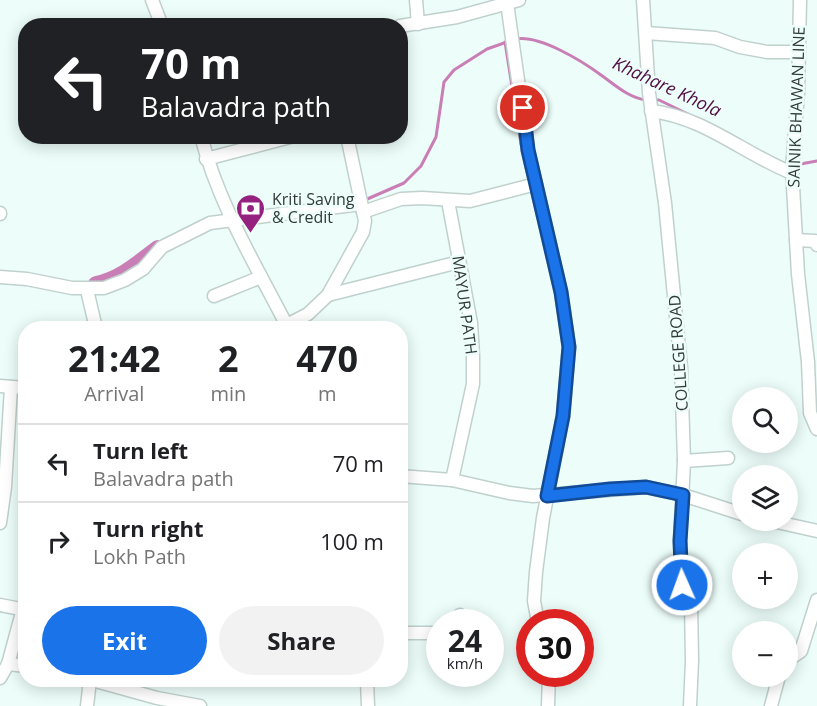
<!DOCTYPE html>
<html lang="en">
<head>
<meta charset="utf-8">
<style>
	:root { --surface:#fff; --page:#f2f2f2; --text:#202124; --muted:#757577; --line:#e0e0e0; --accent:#1a73e8 }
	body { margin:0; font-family:"Open Sans",sans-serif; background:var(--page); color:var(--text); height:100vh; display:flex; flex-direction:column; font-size:22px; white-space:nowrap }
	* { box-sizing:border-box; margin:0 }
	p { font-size:20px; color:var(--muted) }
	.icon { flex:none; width:33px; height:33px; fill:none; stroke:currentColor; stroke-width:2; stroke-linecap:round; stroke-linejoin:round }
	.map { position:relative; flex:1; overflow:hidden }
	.sheet { position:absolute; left:18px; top:321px; width:390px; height:366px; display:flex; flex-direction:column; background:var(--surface); border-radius:24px; box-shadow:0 3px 15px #0003 }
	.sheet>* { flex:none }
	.banner { position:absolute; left:18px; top:18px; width:390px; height:126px; border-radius:24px; box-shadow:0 3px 15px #0003; background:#202124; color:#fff; overflow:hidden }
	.buttons { position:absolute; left:732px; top:387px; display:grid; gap:12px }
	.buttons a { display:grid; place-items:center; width:66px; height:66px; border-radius:50%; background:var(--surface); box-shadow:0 3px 15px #0003; font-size:30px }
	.speed { position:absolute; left:426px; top:609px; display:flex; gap:12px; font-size:30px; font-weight:700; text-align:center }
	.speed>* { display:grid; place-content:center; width:78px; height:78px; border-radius:50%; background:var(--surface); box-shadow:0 3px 15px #0003; line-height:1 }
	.speed small { font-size:15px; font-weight:400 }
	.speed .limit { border:9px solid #d22; background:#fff; color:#111 }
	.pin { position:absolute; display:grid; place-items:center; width:51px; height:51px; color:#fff; margin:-26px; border:3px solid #fff; border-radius:50%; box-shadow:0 2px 6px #0007 }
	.me { position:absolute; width:66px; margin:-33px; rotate:358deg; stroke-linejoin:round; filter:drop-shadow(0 0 4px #0008) }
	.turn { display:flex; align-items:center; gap:21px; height:126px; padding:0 24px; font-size:27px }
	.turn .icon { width:78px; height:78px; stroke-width:2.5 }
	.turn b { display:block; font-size:42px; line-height:51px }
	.eta { display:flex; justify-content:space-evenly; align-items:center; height:102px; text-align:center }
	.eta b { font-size:36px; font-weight:700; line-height:42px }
	.primary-button { display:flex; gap:12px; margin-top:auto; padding:12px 24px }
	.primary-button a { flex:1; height:69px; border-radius:36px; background:var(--accent); color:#fff; font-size:24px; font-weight:700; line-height:69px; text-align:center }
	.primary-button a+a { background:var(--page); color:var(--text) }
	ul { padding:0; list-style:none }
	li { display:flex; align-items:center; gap:18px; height:78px; padding:0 24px; border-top:2px solid var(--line) }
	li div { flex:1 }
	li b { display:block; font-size:22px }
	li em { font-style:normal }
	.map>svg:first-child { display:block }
</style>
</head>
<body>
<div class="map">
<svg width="817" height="706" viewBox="0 0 817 706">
	<rect width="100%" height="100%" fill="#edfefa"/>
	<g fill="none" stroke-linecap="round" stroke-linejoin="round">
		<!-- stream -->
		<g stroke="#c97eb5" stroke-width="3">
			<path d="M516 39C540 35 582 61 601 75 615 85 629 98 646 100"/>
			<polyline points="505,42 521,144"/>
			<polyline points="652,100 659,100 690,115"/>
			<polyline points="795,165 817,161"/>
			<polyline points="365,200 404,183 421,166 436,137 444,82 454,70 487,49 510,41"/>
		</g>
		<!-- river -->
		<path stroke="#c97eb5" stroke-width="16" d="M96 284C121 279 139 262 158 248"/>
		<defs>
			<g id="minor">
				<polyline points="152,0 162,26"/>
				<polyline points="416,0 418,24"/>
				<polyline points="643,0 649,93 665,203 681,368 684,461 680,541 682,585 691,602 692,661 690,706"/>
				<polyline points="800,0 798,93 792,169 798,274 808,362 810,413 817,429"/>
				<polyline points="507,3 528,150 561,292 569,347 563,416 543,518 536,572 534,601 538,622"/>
				<polyline points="400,26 457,17 519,0"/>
				<polyline points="646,33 715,38 740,47 767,52 799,52"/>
				<path d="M651 111C704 117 744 154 792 173"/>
				<path d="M201 136C219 206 256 265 288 328"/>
				<polyline points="206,159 294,136"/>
				<polyline points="448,201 471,323 473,356 473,384 452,480"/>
				<polyline points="363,212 401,199 422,198 470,201 536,184"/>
				<polyline points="0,213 0,214"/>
				<polyline points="796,240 815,241 817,245"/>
				<polyline points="0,277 27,279 72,288 104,288 125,280 143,269 162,247 210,223 361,204"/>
				<polyline points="87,290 96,328"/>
				<polyline points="328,295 459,262"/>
				<polyline points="214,296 261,277"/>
				<polyline points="287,325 308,314 328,295 363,232 365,221 347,136"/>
				<polyline points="0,386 26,388"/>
				<polyline points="684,461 728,458"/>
				<polyline points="400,476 452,480 509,493 533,496 646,487 683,495 742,514"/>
				<polyline points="768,520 817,531"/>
				<polyline points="0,523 5,487 11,387"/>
				<polyline points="0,605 26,610"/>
				<polyline points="456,622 460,615"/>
				<polyline points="400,633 440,633"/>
				<polyline points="788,660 801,651 817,600"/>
				<polyline points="8,664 26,666"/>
				<polyline points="0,678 8,664 23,609"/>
				<polyline points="92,680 157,698 200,706"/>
				<polyline points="367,680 368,706"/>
				<polyline points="87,706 90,680"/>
				<polyline points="548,706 549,674"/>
				<polyline points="771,706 779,676"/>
			</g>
		</defs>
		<!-- minor casing -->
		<use href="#minor" stroke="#c0d1cd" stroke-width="15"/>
		<!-- minor -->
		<use href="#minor" stroke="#fff" stroke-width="12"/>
	</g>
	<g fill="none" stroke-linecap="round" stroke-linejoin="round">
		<defs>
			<polyline id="route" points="523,108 528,150 561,292 569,347 563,416 547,496 610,489 646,487 683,495 680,541 682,585"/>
		</defs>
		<!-- route casing -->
		<use href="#route" stroke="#114b97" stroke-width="15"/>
		<!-- route -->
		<use href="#route" stroke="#1a73e8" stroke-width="10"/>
	</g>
	<!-- icons -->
	<defs>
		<symbol id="bank-pin" viewBox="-11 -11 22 30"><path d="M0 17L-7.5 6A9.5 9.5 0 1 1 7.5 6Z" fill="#96227f" stroke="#edfefa"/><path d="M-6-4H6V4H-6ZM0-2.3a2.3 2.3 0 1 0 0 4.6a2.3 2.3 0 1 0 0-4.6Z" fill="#fff"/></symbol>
	</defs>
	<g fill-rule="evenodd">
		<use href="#bank-pin" x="234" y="192" width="33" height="45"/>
	</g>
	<g text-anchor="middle" stroke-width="5" stroke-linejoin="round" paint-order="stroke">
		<!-- street labels -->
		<g font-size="16" fill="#333a39" stroke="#edfefa">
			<text transform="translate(796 107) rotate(-88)" y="6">SAINIK BHAWAN LINE</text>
			<text transform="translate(465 305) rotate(82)" y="6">MAYUR PATH</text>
			<text transform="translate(678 353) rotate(-94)" y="6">COLLEGE ROAD</text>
		</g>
		<!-- poi labels -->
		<g font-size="16" fill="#333a39" stroke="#edfefa" text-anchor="start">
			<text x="272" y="205">Kriti Saving<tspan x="272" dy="18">&amp; Credit</tspan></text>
		</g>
		<!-- water labels -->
		<g font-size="18" font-style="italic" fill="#510d43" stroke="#edfefa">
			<text transform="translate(667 87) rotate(25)" y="6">Khahare Khola</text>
		</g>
	</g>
</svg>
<div class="buttons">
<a><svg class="icon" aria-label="search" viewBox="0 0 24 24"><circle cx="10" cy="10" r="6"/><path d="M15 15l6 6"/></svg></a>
<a><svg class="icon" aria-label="layers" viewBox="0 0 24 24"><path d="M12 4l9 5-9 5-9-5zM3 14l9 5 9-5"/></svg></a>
<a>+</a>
<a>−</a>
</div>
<div class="speed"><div>24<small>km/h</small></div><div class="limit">30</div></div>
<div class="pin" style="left:523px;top:108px;background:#d93025"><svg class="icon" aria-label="arrive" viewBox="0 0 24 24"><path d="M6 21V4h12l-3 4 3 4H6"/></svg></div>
<svg class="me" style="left:682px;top:585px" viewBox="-20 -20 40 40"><circle r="17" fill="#1a73e8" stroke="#fff" stroke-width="3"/><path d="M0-11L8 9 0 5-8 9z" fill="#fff"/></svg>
<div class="banner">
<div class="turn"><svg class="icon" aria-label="left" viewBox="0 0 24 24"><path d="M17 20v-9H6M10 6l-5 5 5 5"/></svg><div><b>70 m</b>Balavadra path</div></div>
</div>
<section class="sheet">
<div class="eta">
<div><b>21:42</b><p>Arrival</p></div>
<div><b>2</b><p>min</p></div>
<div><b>470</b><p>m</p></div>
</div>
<ul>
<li><svg class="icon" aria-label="left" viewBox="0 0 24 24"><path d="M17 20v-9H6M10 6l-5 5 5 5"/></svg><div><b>Turn left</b><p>Balavadra path</p></div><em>70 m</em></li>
<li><svg class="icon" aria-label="right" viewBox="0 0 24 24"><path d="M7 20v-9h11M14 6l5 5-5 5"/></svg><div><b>Turn right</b><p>Lokh Path</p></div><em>100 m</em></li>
</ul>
<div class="primary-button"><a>Exit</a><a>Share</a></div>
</section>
</div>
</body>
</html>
